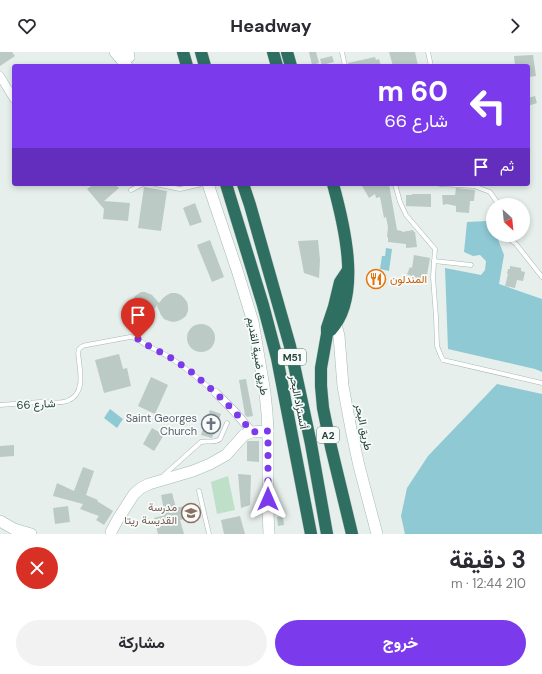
<!DOCTYPE html>
<html lang="ar">
<head>
<meta charset="utf-8">
<style>
	:root { --surface:#fff; --page:#f2f2f3; --text:#2b2b33; --muted:#7c7c81; --accent:#7c3aed }
	body { margin:0; font-family:"DM Sans",Vazirmatn,sans-serif; background:var(--page); color:var(--text); direction:rtl; height:100vh; display:flex; flex-direction:column; font-size:15px; white-space:nowrap }
	* { box-sizing:border-box; margin:0 }
	p { font-size:13px; color:var(--muted) }
	.icon { flex:none; width:22px; height:22px; fill:none; stroke:currentColor; stroke-width:2; stroke-linecap:round; stroke-linejoin:round }
	.map { position:relative; height:482px; overflow:hidden; direction:ltr }
	.panel { display:flex; flex-direction:column; background:var(--surface); flex:1 }
	.panel>* { flex:none }
	.guide { position:absolute; left:12px; top:12px; width:518px; height:122px; border-radius:4px; box-shadow:0 2px 6px #0003; direction:rtl; background:#7c3aed; color:#fff; overflow:hidden }
	.needle { width:26px; rotate:153deg }
	.tools { position:absolute; left:486px; top:146px; display:grid; gap:8px }
	.tools a { display:grid; place-items:center; width:44px; height:44px; border-radius:50%; background:var(--surface); box-shadow:0 2px 6px #0003; font-size:20px }
	.pin { position:absolute; display:grid; place-items:center; width:34px; height:34px; color:#fff; margin:-41px -17px; border-radius:50% 50% 50% 0; rotate:-45deg; box-shadow:0 0 4px #0007 }
	.pin .icon { rotate:45deg }
	.me { position:absolute; width:44px; margin:-22px; rotate:0deg; stroke-linejoin:round; filter:drop-shadow(0 0 3px #0008) }
	.turn { display:flex; align-items:center; gap:14px; height:84px; padding:0 16px; font-size:18px }
	.turn .icon { width:52px; height:52px; stroke-width:2.5 }
	.turn b { display:block; font-size:28px; line-height:34px }
	.then { display:flex; align-items:center; height:38px; padding:0 16px; background:#0003; gap:8px; font-size:15px }
	.round { display:grid; place-items:center; flex:none; width:42px; height:42px; border-radius:21px; background:var(--page) }
	.head { display:flex; align-items:center; justify-content:space-between; height:68px; padding:0 16px }
	h1 { font-size:24px; font-weight:700; line-height:30px }
	.button { display:flex; gap:8px; margin-top:auto; padding:8px 16px }
	.button a { flex:1; height:46px; border-radius:24px; background:var(--accent); color:#fff; font-size:16px; font-weight:700; line-height:46px; text-align:center }
	.button a+a { background:var(--page); color:var(--text) }
	header { display:flex; justify-content:space-between; align-items:center; height:52px; padding:0 16px; background:var(--surface); font-size:18px; font-weight:700 }
	.map>svg:first-child { display:block }
</style>
</head>
<body>
<header><svg class="icon" aria-label="forward" viewBox="0 0 24 24"><path d="M9 5l7 7-7 7"/></svg>Headway<svg class="icon" aria-label="heart" viewBox="0 0 24 24"><path d="M12 20l-8-8c-3-5 5-10 8-4 3-6 11-1 8 4z"/></svg></header>
<div class="map">
<svg width="542" height="482" viewBox="0 0 542 482">
	<rect width="100%" height="100%" fill="#e6efeb"/>
	<!-- green -->
	<polygon fill="#bfe0c8" points="228,424 235,458 217,462 211,430"/>
	<!-- water -->
	<g fill="#8ec9d4">
		<polygon points="493,164 493,183 497,183 499,190 504,203 499,232 542,247 542,320 535,317 448,297 445,216 481,223 485,218 486,209 480,203 473,204 464,200 467,170 487,169 487,165"/>
		<polygon points="386,196 392,197 389,219 380,217 382,204 385,204"/>
		<polygon points="497,332 542,342 542,482 405,482 401,464 407,436 428,404"/>
		<polygon points="110,357 123,367 117,376 104,366"/>
	</g>
	<!-- building -->
	<g fill="#bbcac4">
		<polygon points="0,0 12,0 15,4 0,14"/>
		<polygon points="309,0 316,0 319,11 312,13"/>
		<polygon points="389,0 415,0 418,14 393,14"/>
		<polygon points="533,3 536,24 528,25 528,14 515,14 514,4"/>
		<polygon points="332,4 334,10 322,13 320,7"/>
		<polygon points="375,5 376,8 379,7 381,14 348,14 348,11"/>
		<polygon points="535,44 537,51 528,54 528,46"/>
		<polygon points="94,132 115,132 119,136 104,149 130,151 128,169 103,167 104,157 87,137"/>
		<polygon points="361,132 389,132 397,178 402,179 402,180 413,178 414,180 415,180 417,195 406,196 406,192 388,190 388,185 387,185 388,175 386,165 384,166 380,145 376,146 375,142 369,146"/>
		<polygon points="144,135 167,139 161,179 138,176"/>
		<polygon points="456,136 475,138 474,149 470,149 469,161 456,160 456,154 447,152 443,153 442,143 455,143"/>
		<polygon points="412,142 431,142 431,155 406,154 406,143 412,143"/>
		<polygon points="195,151 202,170 190,174 183,156"/>
		<polygon points="210,188 224,225 212,230 197,193"/>
		<polygon points="318,188 320,208 319,226 304,221 298,189"/>
		<polygon points="414,203 430,206 427,223 423,222 423,229 407,222 410,215 412,216"/>
		<polygon points="510,214 521,216 521,219 525,220 523,229 517,228 515,236 505,234 508,222 507,222 508,217 510,217"/>
		<polygon points="141,240 145,240 152,243 159,251 163,246 167,243 171,241 176,241 181,243 184,246 187,250 188,254 188,259 186,264 182,267 178,269 173,270 169,269 164,267 161,263 157,254 158,252 152,260 148,262 145,263 138,261 133,255 133,248 135,244"/>
		<circle cx="201" cy="286" r="14"/>
		<polygon points="119,302 123,317 127,316 131,334 104,341 95,308"/>
		<polygon points="151,325 168,333 155,362 138,354"/>
		<polygon points="246,327 253,364 247,365 245,363 239,328"/>
		<polygon points="210,358 221,362 212,386 201,383"/>
		<polygon points="152,376 164,383 154,399 143,392"/>
		<polygon points="248,389 259,389 259,410 247,409 247,390"/>
		<polygon points="14,393 14,404 0,405 0,394"/>
		<polygon points="83,415 94,419 86,443 98,448 97,449 113,459 104,473 96,468 99,464 80,457 83,452 53,444 57,431 74,439"/>
		<polygon points="238,422 251,423 250,453 241,456"/>
		<polygon points="172,441 176,456 194,452 197,464 180,468 184,482 158,482 154,466 165,463 161,443"/>
		<polygon points="68,454 70,470 55,472 53,456"/>
		<polygon points="240,464 245,482 224,482 221,468"/>
		<polygon points="283,464 284,473 278,474 277,465"/>
	</g>
	<g fill="none" stroke-linecap="round" stroke-linejoin="round">
		<defs>
			<g id="lane">
				<polyline points="342,0 345,14"/>
				<polyline points="428,0 431,14"/>
				<polyline points="155,132 180,137 198,133 200,132"/>
				<polyline points="395,132 400,150 406,163 435,197 433,225 436,265 437,294 441,304 443,308 542,331"/>
				<polyline points="440,132 474,134 490,140 499,153"/>
				<polyline points="131,138 143,132"/>
				<polyline points="508,183 508,186 516,192 542,225"/>
				<polyline points="434,209 471,213"/>
				<path d="M0 353C13 352 27 351 40 350 48 350 60 352 67 349 84 343 81 324 79 309 79 305 77 301 79 297 81 295 84 293 87 293L130 285C137 285 141 290 146 293 154 297 161 300 169 305 185 315 200 328 216 341"/>
				<path d="M164 423 201 390C208 388 214 392 220 387L227 371"/>
				<polyline points="199,439 209,482"/>
			</g>
			<g id="street">
				<polyline points="0,24 14,47"/>
				<polyline points="216,341 234,359 252,380"/>
			</g>
			<g id="secondary">
				<polyline points="115,0 127,14"/>
				<polyline points="128,0 129,5"/>
				<polyline points="208,132 237,218 253,270 265,341 267,361 268,379 268,459 269,482"/>
				<path d="M331 268C337 273 337 276 339 284L343 334 351 377 359 414 377 482"/>
				<polyline points="0,469 14,477 31,482"/>
				<polyline points="111,480 118,467 134,442 141,436 149,432 193,419 210,412 226,403 244,383 252,380 268,379"/>
			</g>
			<g id="highway">
				<polyline points="183,0 187,14"/>
				<polyline points="201,0 205,14"/>
				<polyline points="273,0 277,14"/>
				<polyline points="287,0 291,14"/>
				<polyline points="226,132 263,253 277,306 311,482"/>
				<polyline points="243,132 250,153 290,294 311,392 327,482"/>
				<polyline points="348,218 340,230 334,255 327,276 327,282 321,316 321,334 323,356 331,395 352,482"/>
				<path d="M331 278C362 244 344 172 333 132"/>
			</g>
		</defs>
		<!-- lane casing -->
		<use href="#lane" stroke="#a8b8b2" stroke-width="5"/>
		<!-- street casing -->
		<use href="#street" stroke="#a8b8b2" stroke-width="9"/>
		<!-- secondary casing -->
		<use href="#secondary" stroke="#a4bbb3" stroke-width="12"/>
		<!-- highway casing -->
		<use href="#highway" stroke="#c2cac8" stroke-width="13"/>
		<!-- lane -->
		<use href="#lane" stroke="#fff" stroke-width="4"/>
		<!-- street -->
		<use href="#street" stroke="#fff" stroke-width="8"/>
		<!-- secondary -->
		<use href="#secondary" stroke="#fff" stroke-width="11"/>
		<!-- highway -->
		<use href="#highway" stroke="#2f6f62" stroke-width="12"/>
	</g>
	<g fill="none" stroke-linecap="round" stroke-linejoin="round">
		<!-- route -->
		<polyline stroke="#7c3aed" stroke-width="7" stroke-dasharray="0 12.6" points="138,287 145,292 168,304 189,318 216,341 234,359 252,380 268,379 268,447"/>
	</g>
	<!-- icons -->
	<defs>
		<symbol id="restaurant-ring" viewBox="-11 -11 22 22"><circle r="9.5" fill="#f7fbf9" stroke="#e8710a" stroke-width="1.5"/><path d="M-5-6h1v4h1v-4h1v4h1v-4h1v5L-1.5 .5V6h-2V.5L-5-1ZM5-6V6H3V1.5H1.5Q1.5-4 5-6Z" fill="#e8710a"/></symbol>
		<symbol id="church-ring" viewBox="-11 -11 22 22"><circle r="9.5" fill="#f7fbf9" stroke="#6b7280" stroke-width="1.5"/><path d="M-1.2-6h2.4v3.5h3.3v2.4h-3.3V6h-2.4V-.1h-3.3v-2.4h3.3Z" fill="#6b7280"/></symbol>
		<symbol id="school-ring" viewBox="-11 -11 22 22"><circle r="9.5" fill="#f7fbf9" stroke="#8d6e63" stroke-width="1.5"/><path d="M0-5L7-2L0 1L-7-2ZM-4 1L0 2.5L4 1V4Q0 6-4 4Z" fill="#8d6e63"/></symbol>
	</defs>
	<g fill-rule="evenodd">
		<use href="#restaurant-ring" x="365" y="216" width="22" height="22"/>
		<use href="#church-ring" x="200" y="361" width="22" height="22"/>
		<use href="#school-ring" x="180" y="450" width="22" height="22"/>
	</g>
	<g text-anchor="middle" stroke-width="3.5" stroke-linejoin="round" paint-order="stroke">
		<!-- shield labels -->
		<g fill="#f7fbf9" stroke="#637a73" stroke-width="1">
			<rect x="278" y="297" width="28" height="16" rx="3"/>
			<rect x="317" y="375" width="22" height="16" rx="3"/>
		</g>
		<g font-size="10" font-weight="bold" fill="#24423a">
			<text x="292" y="309">M51</text>
			<text x="328" y="387">A2</text>
		</g>
		<!-- food labels -->
		<g font-size="11" fill="#c56008" stroke="#f7fbf9" text-anchor="start">
			<text x="390" y="231">المندلون</text>
		</g>
		<!-- street labels -->
		<g font-size="11" fill="#24423a" stroke="#f7fbf9">
			<text transform="translate(258 304) rotate(80)" y="4">طريق ضبية القديم</text>
			<text transform="translate(299 350) rotate(79)" y="4">أتستراد البحر</text>
			<text transform="translate(36 352) rotate(-3)" y="4">شارع 66</text>
			<text transform="translate(364 375) rotate(78)" y="4">طريق البحر</text>
		</g>
		<!-- worship labels -->
		<g font-size="11" fill="#5b616d" stroke="#f7fbf9" text-anchor="end">
			<text x="197" y="370">Saint Georges<tspan x="197" dy="13">Church</tspan></text>
		</g>
		<!-- education labels -->
		<g font-size="11" fill="#785e54" stroke="#f7fbf9" text-anchor="end">
			<text x="177" y="459">مدرسة<tspan x="177" dy="13">القديسة ريتا</tspan></text>
		</g>
	</g>
</svg>
<div class="tools">
<a><svg class="needle" viewBox="-14 -14 28 28"><path d="M0-13l5 13h-10z" fill="#e53935"/><path d="M0 13l5-13h-10z" fill="#7c7c81"/></svg></a>
</div>
<div class="pin" style="left:138px;top:287px;background:#d93025"><svg class="icon" aria-label="arrive" viewBox="0 0 24 24"><path d="M6 21V4h12l-3 4 3 4H6"/></svg></div>
<svg class="me" style="left:268px;top:447px" viewBox="-20 -20 40 40"><path d="M0-17L14 15 0 8-14 15z" fill="#7c3aed" stroke="#fff" stroke-width="4"/></svg>
<div class="guide">
<div class="turn"><svg class="icon" aria-label="left" viewBox="0 0 24 24"><path d="M17 20v-9H6M10 6l-5 5 5 5"/></svg><div><b>60 m</b>شارع 66</div></div>
<div class="then">ثم<svg class="icon" aria-label="arrive" viewBox="0 0 24 24"><path d="M6 21V4h12l-3 4 3 4H6"/></svg></div>
</div>
</div>
<section class="panel">
<div class="head"><div><h1>3 دقيقة</h1><p>210 m · 12:44</p></div><a class="round" style="background:#d93025;color:#fff"><svg class="icon" aria-label="close" viewBox="0 0 24 24"><path d="M6 6l12 12M18 6L6 18"/></svg></a></div>
<div class="button"><a>خروج</a><a>مشاركة</a></div>
</section>
</body>
</html>
